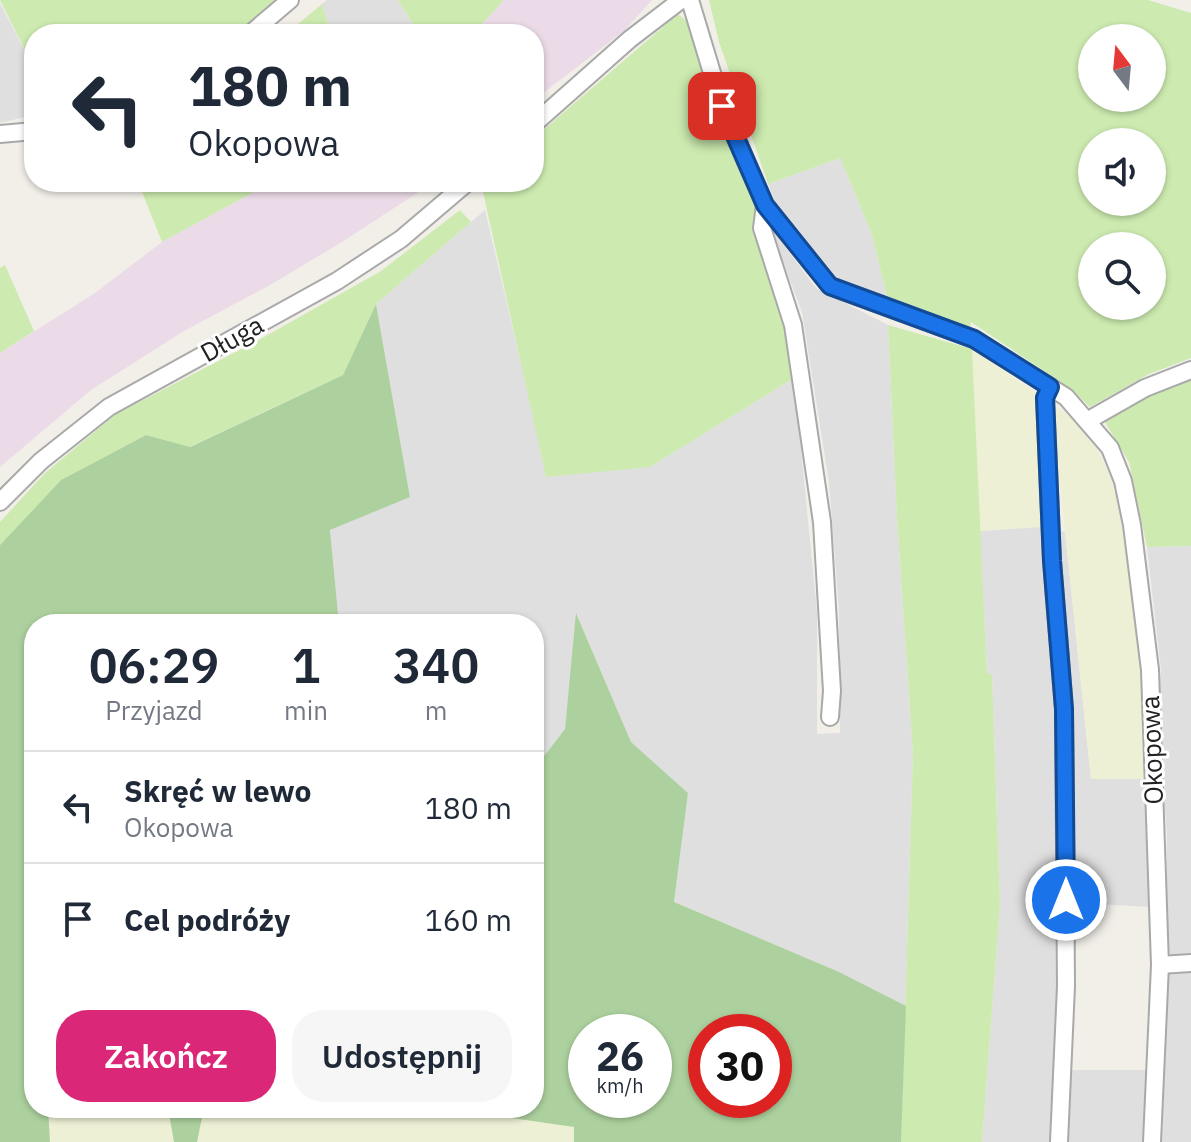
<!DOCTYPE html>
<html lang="pl">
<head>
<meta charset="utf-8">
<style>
	:root { --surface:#fff; --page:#f6f6f7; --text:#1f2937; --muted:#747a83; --line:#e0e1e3; --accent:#db2777 }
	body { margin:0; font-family:"IBM Plex Sans",sans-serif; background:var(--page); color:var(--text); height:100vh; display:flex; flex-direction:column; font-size:30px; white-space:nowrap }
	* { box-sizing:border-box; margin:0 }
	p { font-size:26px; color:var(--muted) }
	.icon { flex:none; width:44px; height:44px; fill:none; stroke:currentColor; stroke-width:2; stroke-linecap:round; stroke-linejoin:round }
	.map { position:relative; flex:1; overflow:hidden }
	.sheet { position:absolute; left:24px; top:614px; width:520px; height:504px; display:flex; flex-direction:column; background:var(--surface); border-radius:32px; box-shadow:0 2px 6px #0004 }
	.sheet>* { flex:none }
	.banner { position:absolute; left:24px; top:24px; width:520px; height:168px; border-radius:32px; box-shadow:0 2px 6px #0004; background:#fff; color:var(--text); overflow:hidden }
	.needle { width:52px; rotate:344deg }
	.buttons { position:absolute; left:1078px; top:24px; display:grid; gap:16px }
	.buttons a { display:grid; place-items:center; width:88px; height:88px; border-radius:50%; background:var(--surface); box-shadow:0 2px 6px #0004; font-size:40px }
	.speed { position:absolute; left:568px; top:1014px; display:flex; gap:16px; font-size:40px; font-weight:700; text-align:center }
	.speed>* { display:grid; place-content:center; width:104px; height:104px; border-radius:50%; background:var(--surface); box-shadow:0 2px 6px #0004; line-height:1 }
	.speed small { font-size:20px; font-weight:400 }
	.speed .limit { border:12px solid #d22; background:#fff; color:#111 }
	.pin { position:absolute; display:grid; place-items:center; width:68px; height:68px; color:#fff; margin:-34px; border-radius:16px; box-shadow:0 4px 12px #0006 }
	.me { position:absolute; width:88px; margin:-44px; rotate:0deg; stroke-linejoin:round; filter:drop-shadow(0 0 6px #0008) }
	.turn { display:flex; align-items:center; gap:28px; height:168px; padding:0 32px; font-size:36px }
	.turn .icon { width:104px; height:104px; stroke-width:2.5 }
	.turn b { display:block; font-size:56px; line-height:68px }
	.eta { display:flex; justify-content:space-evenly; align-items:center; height:136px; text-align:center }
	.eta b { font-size:48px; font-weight:600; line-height:56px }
	.primary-button { display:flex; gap:16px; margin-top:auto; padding:16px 32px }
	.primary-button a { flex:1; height:92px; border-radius:32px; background:var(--accent); color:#fff; font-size:32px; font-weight:600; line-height:92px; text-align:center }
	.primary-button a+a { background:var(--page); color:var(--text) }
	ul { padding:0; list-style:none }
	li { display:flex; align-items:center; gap:24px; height:112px; padding:0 32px; border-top:2px solid var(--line) }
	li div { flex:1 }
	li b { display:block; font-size:30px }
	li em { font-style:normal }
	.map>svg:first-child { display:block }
</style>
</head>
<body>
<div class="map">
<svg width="1191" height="1142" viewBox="0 0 1191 1142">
	<rect width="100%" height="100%" fill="#f2efe9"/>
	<!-- residential -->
	<g fill="#e0dfdf">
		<polygon points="327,0 398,0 419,34 331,34 322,4"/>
		<polygon points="0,3 34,68 34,115 0,123"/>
		<polygon points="840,158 871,232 889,304 840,284 814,264 783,222 768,184"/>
		<polygon points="485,210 538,436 650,467 794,378 817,612 817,734 840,733 839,610 829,482 802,312 770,227 816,288 888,325 897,518 913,754 901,1142 819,1142 837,971 674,902 688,793 631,742 577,615 565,729 534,769 534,624 339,624 330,530 410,496 376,304"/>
		<polygon points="1038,526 1065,532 1091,779 1147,779 1152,907 1077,903 1072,1070 1147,1070 1144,1142 982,1142 1000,904 992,674 987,674 980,531"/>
		<polygon points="1191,546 1191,1142 1162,1142 1165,1063 1167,836 1157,710 1161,670 1147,547"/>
	</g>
	<!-- industrial -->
	<g fill="#ebdbe8">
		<polygon points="504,0 652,0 624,31 534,100 534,34 473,34"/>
		<polygon points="272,182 434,182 342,242 270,285 184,331 91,390 0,467 0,353 95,293 162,242"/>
	</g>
	<!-- farmland -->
	<g fill="#eef0d5">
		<polygon points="972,349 1035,392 1040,406 1043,527 980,531"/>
		<polygon points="1052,405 1072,418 1096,447 1109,474 1126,525 1146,686 1147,779 1091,779"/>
		<polygon points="48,1108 168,1108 174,1142 50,1142"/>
		<polygon points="204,1108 488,1108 574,1127 574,1142 197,1142"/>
	</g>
	<!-- grass -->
	<g fill="#cdebb0" fill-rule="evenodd">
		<polygon points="0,0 283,0 243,34 34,34 34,68"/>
		<polygon points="398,0 504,0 473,34 419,34"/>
		<path d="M709 0H1148L1191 13V358L1149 374 1090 407 1071 389 971 322 970 328 889 304 871 232 840 158 768 184 719 42ZM1092 38H1152V98H1092ZM1092 142H1152V202H1092ZM1092 246H1152V306H1092Z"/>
		<polygon points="322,4 331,34 286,34"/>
		<polygon points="678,14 688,22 718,121 758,205 754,228 786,322 794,378 650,467 546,477 481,183 534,182 534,138"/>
		<polygon points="138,182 272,182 162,242"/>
		<polygon points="460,210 471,222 376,304 343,375 189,447 146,435 61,480 0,545 0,522 45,473 116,414 257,341 381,271"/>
		<polygon points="5,265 34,331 0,353 0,268"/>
		<polygon points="888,325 972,349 987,674 992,674 1000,904 982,1142 901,1142 913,754 897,518"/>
		<polygon points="1191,380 1191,546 1147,547 1129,462 1105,422 1145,397"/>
	</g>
	<!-- forest -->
	<g fill="#add19e" fill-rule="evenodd">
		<polygon points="376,304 410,497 330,530 339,624 34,624 34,1108 48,1108 50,1142 0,1142 0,545 61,480 146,435 190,447 343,375"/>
		<path d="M576 613 631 742 688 793 674 902 837 971 906 1006 901 1142H574V1127L483 1114 469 1108H534V769L565 729ZM586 1032H654V1100H586ZM706 1032H774V1100H706Z"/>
		<polygon points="168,1108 204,1108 197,1142 174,1142"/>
	</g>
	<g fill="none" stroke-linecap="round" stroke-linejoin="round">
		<defs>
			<g id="minor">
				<polyline points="690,0 722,106 765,205 830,286 974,339 1066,397 1110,448 1123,481 1132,525 1150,670 1160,965 1152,1142"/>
				<polyline points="250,34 290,0"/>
				<polyline points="534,124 630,39 681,0"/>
				<polyline points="0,134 34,131"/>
				<polyline points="765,205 762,228 793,325 822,522 832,691 830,717"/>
				<polyline points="1050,387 1045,398 1052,561 1064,709 1066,986 1059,1142"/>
				<polyline points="1087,421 1145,388 1191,370"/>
				<polyline points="0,502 41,461 109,407 337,281 401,239 468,182"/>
				<polyline points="1160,965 1191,963"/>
			</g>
		</defs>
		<!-- minor casing -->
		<use href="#minor" stroke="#a9a9a9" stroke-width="20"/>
		<!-- minor -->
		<use href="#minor" stroke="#fff" stroke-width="16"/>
	</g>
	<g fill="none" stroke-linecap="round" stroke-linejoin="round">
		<defs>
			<polyline id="route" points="722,106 765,205 830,286 974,339 1050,387 1045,398 1052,561 1064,709 1066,900"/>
		</defs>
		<!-- route casing -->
		<use href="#route" stroke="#114b97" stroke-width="20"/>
		<!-- route -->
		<use href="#route" stroke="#1a73e8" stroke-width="14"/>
	</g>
	<g text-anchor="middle" stroke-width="6" stroke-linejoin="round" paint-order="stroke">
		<!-- street labels -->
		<g font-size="26" fill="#222" stroke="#fff">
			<text transform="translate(232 339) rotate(-29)" y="9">Długa</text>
			<text transform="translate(1152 750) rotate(-92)" y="9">Okopowa</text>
		</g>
	</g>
</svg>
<div class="buttons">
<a><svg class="needle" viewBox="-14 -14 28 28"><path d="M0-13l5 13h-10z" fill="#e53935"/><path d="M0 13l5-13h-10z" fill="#747a83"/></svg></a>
<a><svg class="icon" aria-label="sound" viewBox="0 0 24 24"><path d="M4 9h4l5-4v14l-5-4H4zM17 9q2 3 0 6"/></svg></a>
<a><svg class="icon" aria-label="search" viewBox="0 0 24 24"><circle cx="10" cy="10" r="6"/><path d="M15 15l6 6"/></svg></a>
</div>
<div class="speed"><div>26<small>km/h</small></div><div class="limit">30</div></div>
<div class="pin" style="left:722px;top:106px;background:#d93025"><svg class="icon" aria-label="arrive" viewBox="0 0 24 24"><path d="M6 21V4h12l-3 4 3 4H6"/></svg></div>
<svg class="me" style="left:1066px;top:900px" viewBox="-20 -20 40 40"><circle r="17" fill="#1a73e8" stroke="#fff" stroke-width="3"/><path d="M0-11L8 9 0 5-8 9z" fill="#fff"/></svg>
<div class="banner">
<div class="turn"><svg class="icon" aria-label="left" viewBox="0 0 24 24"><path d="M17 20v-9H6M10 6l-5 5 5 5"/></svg><div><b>180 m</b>Okopowa</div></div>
</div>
<section class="sheet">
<div class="eta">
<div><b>06:29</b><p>Przyjazd</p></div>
<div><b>1</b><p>min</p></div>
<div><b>340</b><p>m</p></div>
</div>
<ul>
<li><svg class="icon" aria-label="left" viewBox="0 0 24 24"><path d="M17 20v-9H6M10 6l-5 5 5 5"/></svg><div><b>Skręć w lewo</b><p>Okopowa</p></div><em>180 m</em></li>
<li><svg class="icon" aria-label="arrive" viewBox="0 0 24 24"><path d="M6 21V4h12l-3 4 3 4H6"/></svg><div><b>Cel podróży</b></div><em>160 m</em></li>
</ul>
<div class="primary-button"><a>Zakończ</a><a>Udostępnij</a></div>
</section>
</div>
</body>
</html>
